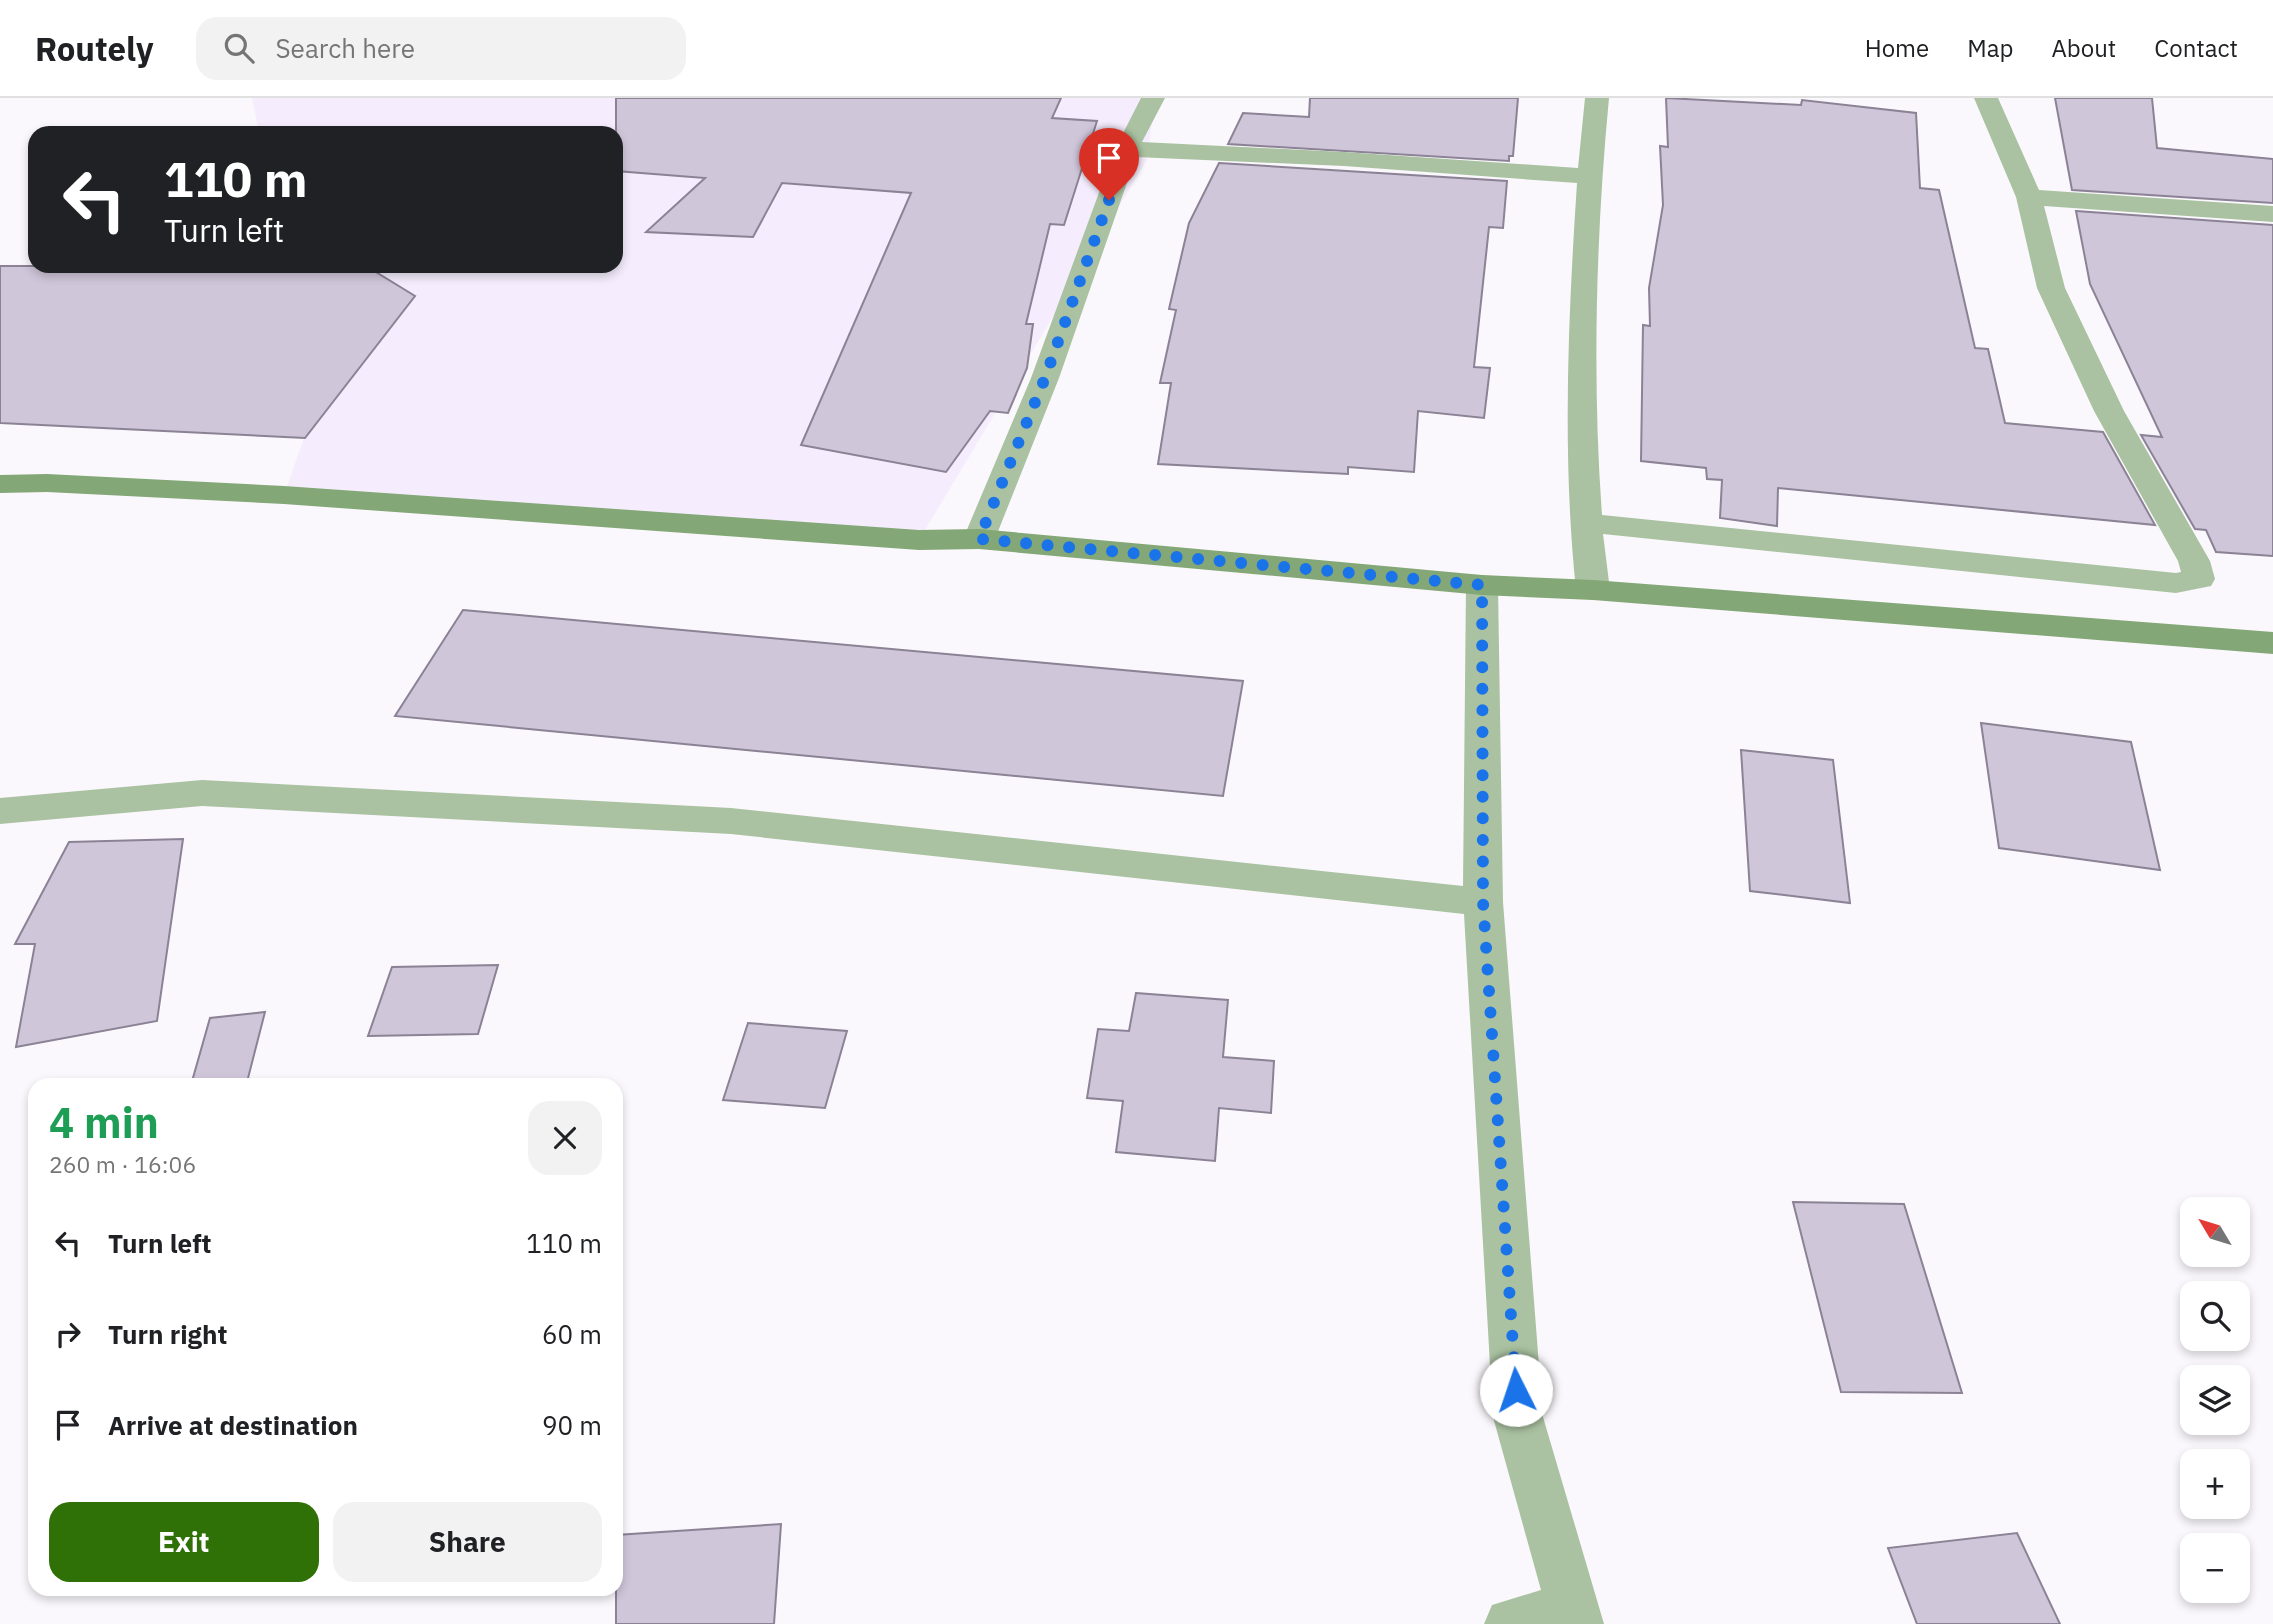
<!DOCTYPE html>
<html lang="en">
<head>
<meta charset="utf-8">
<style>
	:root { --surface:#fff; --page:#f2f2f2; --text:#202124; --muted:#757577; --line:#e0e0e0; --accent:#2f7007 }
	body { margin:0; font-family:"IBM Plex Sans",sans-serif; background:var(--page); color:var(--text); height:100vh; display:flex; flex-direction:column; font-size:26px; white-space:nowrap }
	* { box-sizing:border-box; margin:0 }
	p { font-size:23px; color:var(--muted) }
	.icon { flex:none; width:38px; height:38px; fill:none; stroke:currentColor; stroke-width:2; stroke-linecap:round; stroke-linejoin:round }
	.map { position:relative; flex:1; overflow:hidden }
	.drawer { position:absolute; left:28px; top:980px; width:595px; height:518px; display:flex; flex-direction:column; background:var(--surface); border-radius:21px; box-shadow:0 4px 10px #0003 }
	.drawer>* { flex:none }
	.top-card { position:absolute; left:28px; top:28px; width:595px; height:147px; border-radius:21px; box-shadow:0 4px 10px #0003; background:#202124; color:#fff; overflow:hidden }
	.needle { width:46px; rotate:308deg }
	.controls { position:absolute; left:2180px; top:1099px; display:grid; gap:14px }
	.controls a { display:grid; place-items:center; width:70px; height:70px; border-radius:14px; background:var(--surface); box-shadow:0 4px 10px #0003; font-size:35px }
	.pin { position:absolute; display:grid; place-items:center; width:60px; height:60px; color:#fff; margin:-72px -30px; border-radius:50% 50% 50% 0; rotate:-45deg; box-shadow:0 0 7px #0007 }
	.pin .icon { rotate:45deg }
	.me { position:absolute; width:77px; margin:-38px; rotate:356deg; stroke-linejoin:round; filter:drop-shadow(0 0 5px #0008) }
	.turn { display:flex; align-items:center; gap:24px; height:147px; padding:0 21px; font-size:32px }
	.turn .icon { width:91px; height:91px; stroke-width:2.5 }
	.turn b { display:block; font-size:49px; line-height:60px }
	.round { display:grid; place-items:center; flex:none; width:74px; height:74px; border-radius:21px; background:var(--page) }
	.summary { display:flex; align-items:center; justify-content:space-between; height:119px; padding:0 21px }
	h1 { font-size:42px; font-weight:700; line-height:52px; color:#1e9e55 }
	.primary-button { display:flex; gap:14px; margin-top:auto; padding:14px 21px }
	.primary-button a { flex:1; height:80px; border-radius:21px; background:var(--accent); color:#fff; font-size:28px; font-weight:700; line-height:80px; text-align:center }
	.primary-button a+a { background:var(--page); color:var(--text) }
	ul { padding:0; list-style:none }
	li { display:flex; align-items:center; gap:21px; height:91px; padding:0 21px }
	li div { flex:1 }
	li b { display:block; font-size:26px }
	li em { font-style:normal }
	header { display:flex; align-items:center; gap:42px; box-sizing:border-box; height:98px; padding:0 35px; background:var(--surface); border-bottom:2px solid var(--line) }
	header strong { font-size:33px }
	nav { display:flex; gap:38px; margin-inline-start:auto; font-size:24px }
	.search { width:490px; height:63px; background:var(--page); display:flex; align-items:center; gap:18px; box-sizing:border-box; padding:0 24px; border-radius:21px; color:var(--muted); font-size:26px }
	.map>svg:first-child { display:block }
</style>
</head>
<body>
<header>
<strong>Routely</strong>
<div class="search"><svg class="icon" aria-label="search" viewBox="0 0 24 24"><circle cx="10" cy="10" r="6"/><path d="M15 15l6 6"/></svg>Search here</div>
<nav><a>Home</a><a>Map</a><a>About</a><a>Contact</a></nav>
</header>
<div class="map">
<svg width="2273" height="1526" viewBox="0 0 2273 1526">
	<rect width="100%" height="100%" fill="#faf8fc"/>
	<!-- built -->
	<polygon fill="#f5edfd" points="252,0 1155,0 1147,62 919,442 284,397 355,194 309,168 616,168 616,35 259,35"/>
	<!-- building -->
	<g fill="#d0c6da" stroke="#8b8295" stroke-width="2">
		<polygon points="616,0 1061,0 1052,20 1097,23 1064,127 1050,126 1026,226 1033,226 1027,270 1008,315 990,313 946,374 801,347 911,95 782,85 753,139 646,134 705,80 616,73"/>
		<polygon points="1310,0 1518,0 1513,58 1509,58 1509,63 1228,46 1243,15 1309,19"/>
		<polygon points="1666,0 1801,7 1802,2 1916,15 1920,90 1939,92 1975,250 1988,251 2005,325 2103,334 2155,427 1778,390 1777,428 1720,420 1722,382 1707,381 1706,370 1641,363 1643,227 1650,228 1649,190 1663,107 1660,48 1668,49"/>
		<polygon points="2055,0 2152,0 2157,50 2273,61 2273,105 2072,92"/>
		<polygon points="1219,65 1507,83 1503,130 1489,129 1474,269 1490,270 1484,320 1418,313 1414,374 1348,369 1348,376 1158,366 1171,285 1160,285 1176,212 1169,211 1189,125"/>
		<polygon points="2076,113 2273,127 2273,458 2216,454 2206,432 2195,431 2141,337 2162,339 2090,186"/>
		<polygon points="0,168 366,168 415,198 305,340 0,325"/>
		<polygon points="463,512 1243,583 1223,698 395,618"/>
		<polygon points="1981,625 2131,644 2160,772 1999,750"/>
		<polygon points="1741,652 1833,662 1850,805 1750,793"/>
		<polygon points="183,741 157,923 16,949 35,846 15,846 69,744"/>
		<polygon points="498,867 478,936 368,938 392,869"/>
		<polygon points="1136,895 1228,902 1223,959 1274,963 1271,1015 1219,1010 1215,1063 1116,1054 1123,1003 1087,1000 1098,931 1129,933"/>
		<polygon points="265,914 247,984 191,987 210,920"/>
		<polygon points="748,925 847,933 825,1010 723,1002"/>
		<polygon points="1793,1104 1904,1106 1962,1295 1841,1294"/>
		<polygon points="781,1426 774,1526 616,1526 616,1437"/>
		<polygon points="2017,1435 2060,1526 1917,1526 1888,1450"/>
	</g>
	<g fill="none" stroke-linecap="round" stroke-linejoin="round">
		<!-- street -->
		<g fill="#aac2a1" fill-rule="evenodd">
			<path d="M1141 0H1165L1142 44 1344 54 1578 70 1585 0H1609C1596 135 1592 282 1602 417L2176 475 2181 474 2178 463 2094 313 2037 190 2016 99 1974 0H1998L2039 92 2273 108V124L2044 108 2065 190 2124 313 2210 463 2215 481 2211 488 2176 495 1603 436 1610 492 1605 499 1593 502 1581 499 1576 492C1562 359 1568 220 1577 85L1344 68 1136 59 1059 280 995 441 990 448 979 451 968 448 963 441 1031 280 1115 51Z"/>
			<polygon points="1482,477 1494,480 1498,487 1503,804 1543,1319 1604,1526 1484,1526 1492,1507 1541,1492 1493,1319 1464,816 731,736 202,708 0,726 0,700 202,682 731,710 1463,788 1466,487 1470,480"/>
		</g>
		<!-- secondary -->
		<polygon fill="#83a776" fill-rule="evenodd" points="47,376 284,388 919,432 979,431 1482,477 1593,482 2273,534 2273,556 1593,502 1482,497 979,451 919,452 284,406 47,394 0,395 0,377"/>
	</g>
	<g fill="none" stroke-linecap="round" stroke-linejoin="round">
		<!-- route -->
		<polyline stroke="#1a73e8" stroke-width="12" stroke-dasharray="0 21.6" points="1109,102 1045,280 979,441 1482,487 1483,804 1516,1292"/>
	</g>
</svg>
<div class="controls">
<a><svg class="needle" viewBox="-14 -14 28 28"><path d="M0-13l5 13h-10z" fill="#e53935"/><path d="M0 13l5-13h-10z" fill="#757577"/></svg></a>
<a><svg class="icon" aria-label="search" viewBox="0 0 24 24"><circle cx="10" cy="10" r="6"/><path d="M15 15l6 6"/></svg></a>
<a><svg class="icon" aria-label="layers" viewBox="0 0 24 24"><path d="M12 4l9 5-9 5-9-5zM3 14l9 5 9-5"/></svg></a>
<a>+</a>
<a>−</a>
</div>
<div class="pin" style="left:1109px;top:102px;background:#d93025"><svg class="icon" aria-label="arrive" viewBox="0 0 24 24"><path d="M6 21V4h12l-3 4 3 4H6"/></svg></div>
<svg class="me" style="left:1516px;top:1292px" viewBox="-20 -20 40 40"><circle r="19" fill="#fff"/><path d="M0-13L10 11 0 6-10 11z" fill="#1a73e8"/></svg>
<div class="top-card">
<div class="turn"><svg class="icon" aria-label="left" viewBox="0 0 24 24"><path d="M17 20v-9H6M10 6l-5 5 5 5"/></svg><div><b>110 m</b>Turn left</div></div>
</div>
<section class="drawer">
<div class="summary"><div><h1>4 min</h1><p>260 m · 16:06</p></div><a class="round"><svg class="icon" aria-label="close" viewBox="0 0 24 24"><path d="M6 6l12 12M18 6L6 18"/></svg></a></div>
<ul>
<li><svg class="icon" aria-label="left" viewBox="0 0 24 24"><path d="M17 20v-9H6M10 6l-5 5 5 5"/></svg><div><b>Turn left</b></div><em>110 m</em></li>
<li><svg class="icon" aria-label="right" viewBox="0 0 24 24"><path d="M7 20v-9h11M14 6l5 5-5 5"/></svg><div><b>Turn right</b></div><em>60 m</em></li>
<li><svg class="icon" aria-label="arrive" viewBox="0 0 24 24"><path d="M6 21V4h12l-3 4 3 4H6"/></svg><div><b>Arrive at destination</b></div><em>90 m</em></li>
</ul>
<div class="primary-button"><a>Exit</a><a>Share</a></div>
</section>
</div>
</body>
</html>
